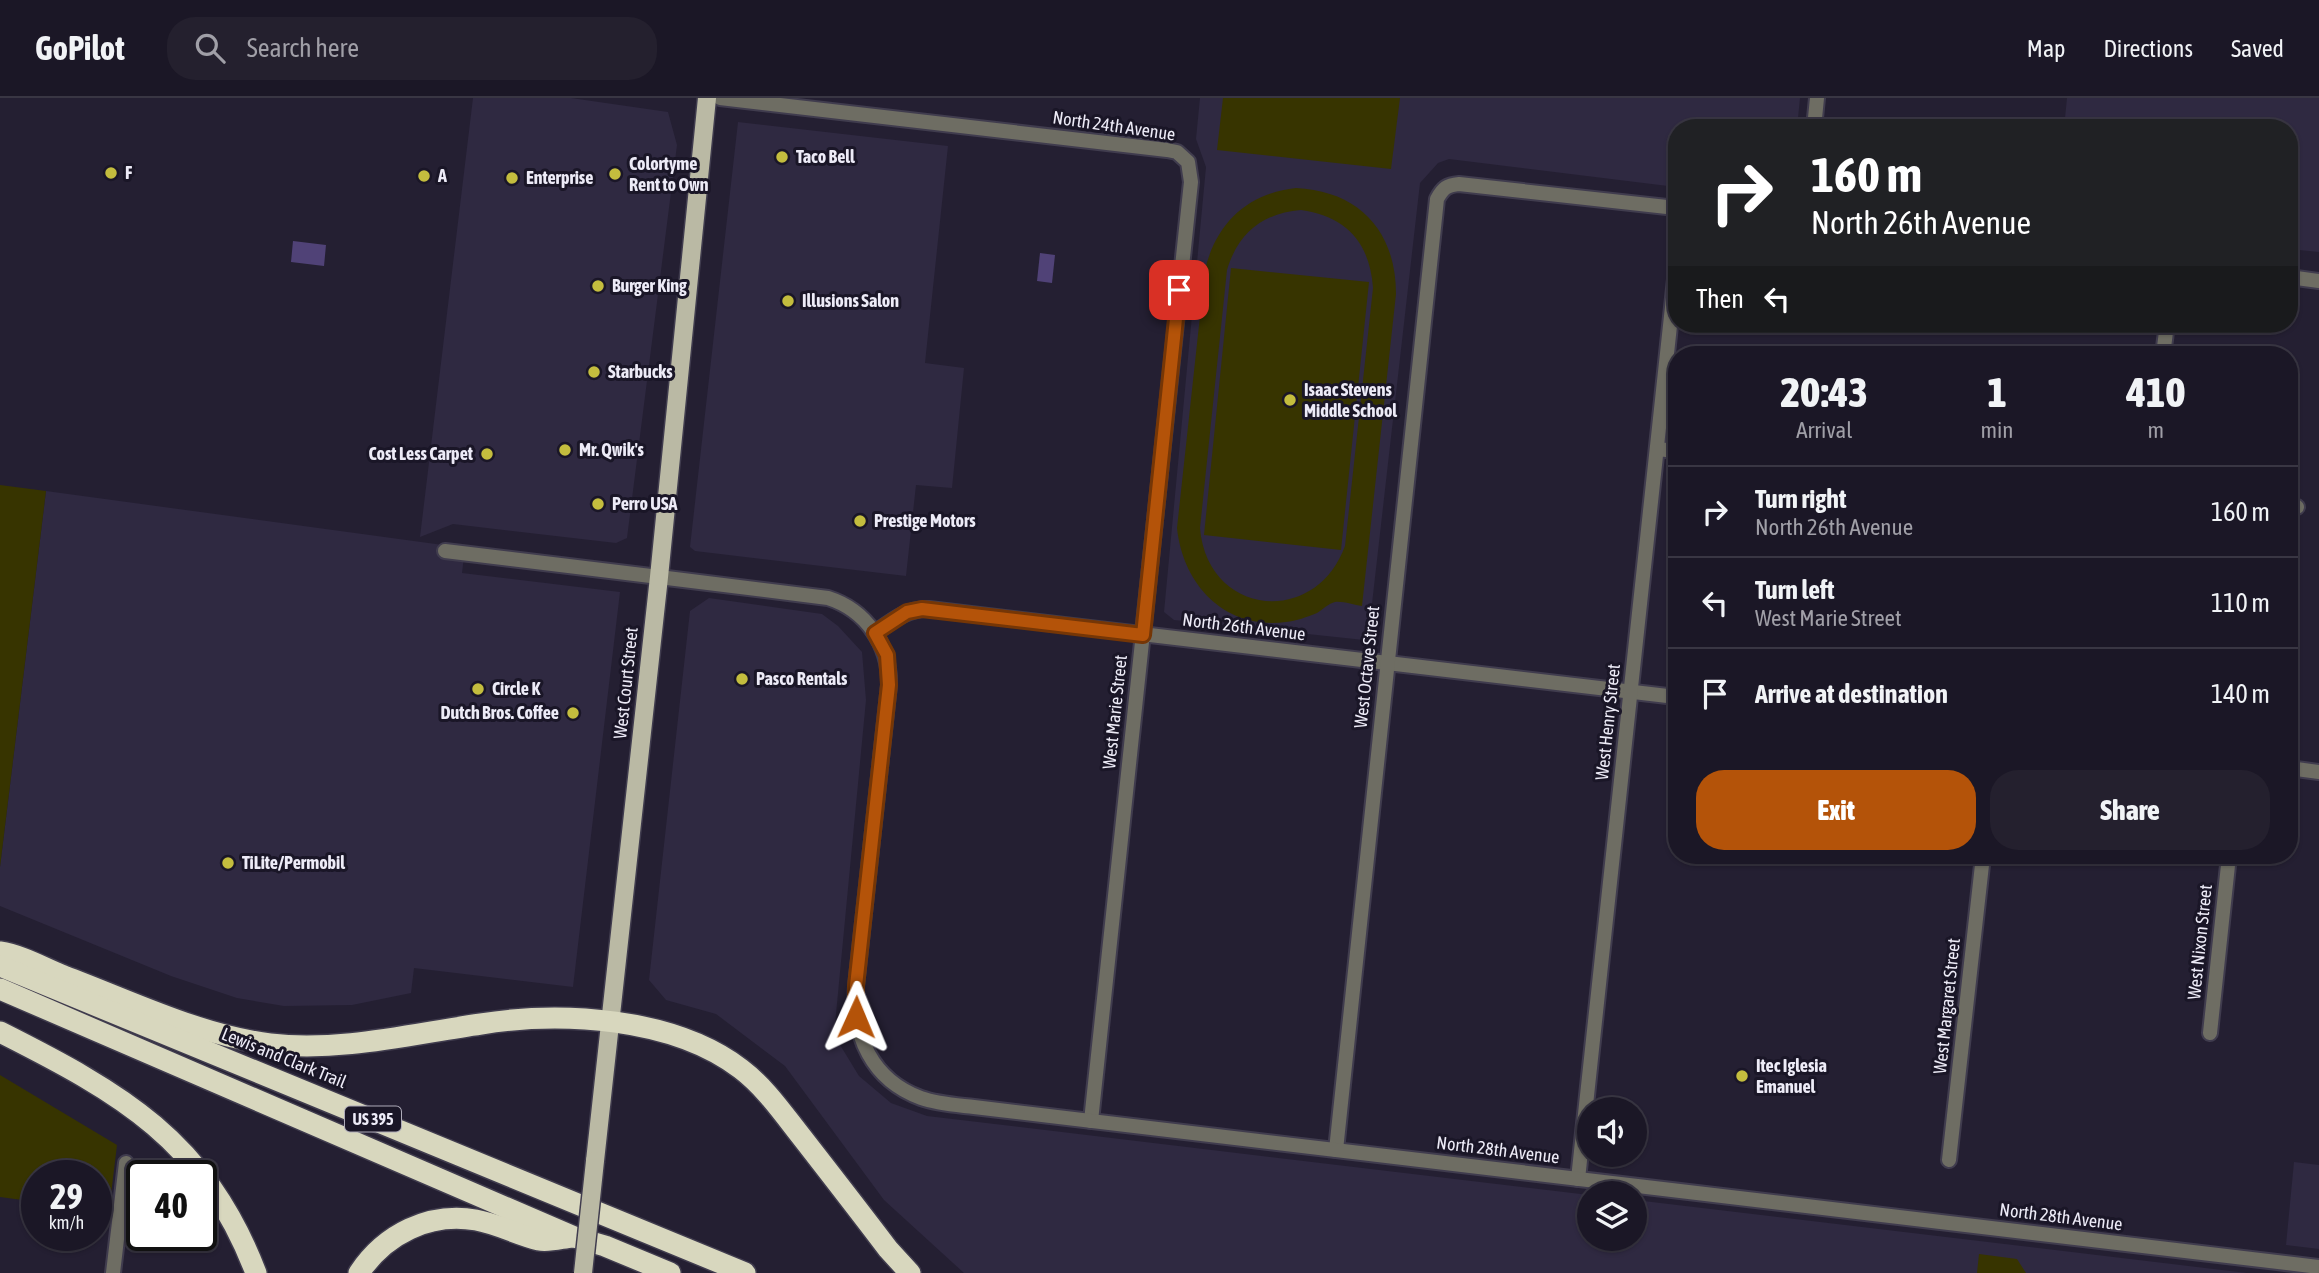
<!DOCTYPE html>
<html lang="en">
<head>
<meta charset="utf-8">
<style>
	:root { --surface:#1b1726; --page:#24202e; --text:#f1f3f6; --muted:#a09fa7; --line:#393643; --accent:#b45309 }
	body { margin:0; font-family:"Asap Condensed",sans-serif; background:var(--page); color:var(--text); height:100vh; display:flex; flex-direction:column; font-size:26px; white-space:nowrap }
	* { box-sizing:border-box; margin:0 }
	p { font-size:23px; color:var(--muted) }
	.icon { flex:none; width:38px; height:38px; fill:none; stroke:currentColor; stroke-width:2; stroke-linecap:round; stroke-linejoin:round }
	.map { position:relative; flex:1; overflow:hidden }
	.panel { position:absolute; left:1668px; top:248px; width:630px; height:518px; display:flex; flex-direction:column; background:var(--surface); border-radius:28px; box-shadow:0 2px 5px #0004,0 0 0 2px var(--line) }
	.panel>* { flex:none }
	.banner { position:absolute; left:1668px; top:21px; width:630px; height:214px; border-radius:28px; box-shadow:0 2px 5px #0004,0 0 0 2px var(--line); background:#202124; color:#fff; overflow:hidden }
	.fabs { position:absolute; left:1577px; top:999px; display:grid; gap:14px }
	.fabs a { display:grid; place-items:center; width:70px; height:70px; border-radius:50%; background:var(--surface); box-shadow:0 2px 5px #0004,0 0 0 2px var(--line); font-size:35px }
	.speed { position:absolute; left:21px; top:1062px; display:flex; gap:14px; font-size:35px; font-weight:700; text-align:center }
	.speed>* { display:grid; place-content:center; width:91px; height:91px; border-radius:50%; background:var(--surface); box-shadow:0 2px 5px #0004,0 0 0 2px var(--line); line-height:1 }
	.speed small { font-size:18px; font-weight:400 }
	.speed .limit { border:4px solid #111; border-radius:10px; background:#fff; color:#111 }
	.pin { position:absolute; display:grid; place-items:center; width:60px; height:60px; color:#fff; margin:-30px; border-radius:14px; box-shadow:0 4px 10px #0006 }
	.me { position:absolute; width:77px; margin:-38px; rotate:1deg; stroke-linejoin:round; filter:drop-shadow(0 0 5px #0008) }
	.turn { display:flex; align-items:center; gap:24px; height:147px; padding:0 28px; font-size:32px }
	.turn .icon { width:91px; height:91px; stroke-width:2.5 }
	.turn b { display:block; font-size:49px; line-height:60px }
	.then { display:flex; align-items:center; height:66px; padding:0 28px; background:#0003; gap:14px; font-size:26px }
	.eta { display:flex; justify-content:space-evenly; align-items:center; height:119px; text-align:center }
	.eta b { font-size:42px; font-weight:800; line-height:49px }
	.primary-button { display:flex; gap:14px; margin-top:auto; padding:14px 28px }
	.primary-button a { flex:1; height:80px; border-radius:28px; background:var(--accent); color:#fff; font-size:28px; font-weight:800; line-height:80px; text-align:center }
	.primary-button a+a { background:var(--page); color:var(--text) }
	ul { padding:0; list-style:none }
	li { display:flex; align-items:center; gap:21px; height:91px; padding:0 28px; border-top:2px solid var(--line) }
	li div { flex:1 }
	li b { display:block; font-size:26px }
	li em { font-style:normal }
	header { display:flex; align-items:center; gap:42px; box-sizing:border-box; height:98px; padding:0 35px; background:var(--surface); border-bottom:2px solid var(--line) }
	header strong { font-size:33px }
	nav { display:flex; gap:38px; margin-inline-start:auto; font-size:24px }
	.search { width:490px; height:63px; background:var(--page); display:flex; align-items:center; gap:18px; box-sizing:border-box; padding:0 24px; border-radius:28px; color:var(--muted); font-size:26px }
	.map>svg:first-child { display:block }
</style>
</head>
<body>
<header>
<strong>GoPilot</strong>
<div class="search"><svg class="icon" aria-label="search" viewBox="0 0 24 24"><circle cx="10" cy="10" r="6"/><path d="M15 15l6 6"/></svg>Search here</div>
<nav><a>Map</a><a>Directions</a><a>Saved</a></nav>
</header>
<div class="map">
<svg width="2319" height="1175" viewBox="0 0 2319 1175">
	<rect width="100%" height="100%" fill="#241f32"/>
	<!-- built -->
	<g fill="#2f2941">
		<polygon points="473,0 571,0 668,14 677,47 627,440 616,445 453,426 420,439"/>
		<polygon points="1200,0 1800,0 1797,30 1676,30 1676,89 1449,61 1438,65 1420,85 1369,532 1364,542 1174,522 1164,514 1206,69 1196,41"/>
		<polygon points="2067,0 2319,0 2319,154 2289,151 2289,30 2064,30"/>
		<polygon points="738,24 948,48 925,265 964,270 952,390 916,387 906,478 695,453 690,449"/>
		<polygon points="46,393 465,450 462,475 620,494 573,889 414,870 411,895 352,907 284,908 237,900 171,878 0,808 0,769"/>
		<polygon points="709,500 822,516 838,528 862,554 866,602 834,937 859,978 891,1005 927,1018 1589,1097 1589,1141 1634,1141 1635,1102 2247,1175 964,1175 884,1102 785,968 716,916 666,902 649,882 690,513"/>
		<polygon points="2294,1064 2319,1067 2319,1151 2286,1147"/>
	</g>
	<!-- green -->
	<g fill="#373400" fill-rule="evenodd">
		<polygon points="1223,0 1400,0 1391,71 1217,52"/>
		<path d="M1296 90C1359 93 1396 133 1396 196L1362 508C1354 507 1343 503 1335 504 1329 505 1322 512 1317 515 1307 519 1296 523 1286 524 1225 532 1183 487 1177 430L1205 172C1216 125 1248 95 1296 90ZM1301 112C1346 118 1370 145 1373 190L1345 448C1315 530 1207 518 1200 430L1227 172C1238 135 1263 115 1301 112Z"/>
		<polygon points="1231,170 1369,184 1341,452 1204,437"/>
		<polygon points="0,387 46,393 0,769"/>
		<polygon points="0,977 117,1047 109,1113 96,1112 96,1078 37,1078 37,1104 0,1099"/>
		<polygon points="1979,1156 2017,1161 2026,1175 1977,1175"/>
	</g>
	<!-- water -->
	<g fill="#504277">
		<polygon points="293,143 326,147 324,168 291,164"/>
		<polygon points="1040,155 1055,157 1052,185 1037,183"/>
	</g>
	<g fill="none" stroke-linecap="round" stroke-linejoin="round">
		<defs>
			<g id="minor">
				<polyline points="720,0 1167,52 1177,54 1188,64 1191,84 1091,1023"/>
				<polyline points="1814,30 1817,0"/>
				<polyline points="2289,179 2319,183"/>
				<polyline points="2163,257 2167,226"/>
				<polyline points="1657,351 1676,353"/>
				<polyline points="2289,408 2297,409"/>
				<polyline points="445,453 659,479"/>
				<path d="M875 535C892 523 907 510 929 511L1676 599"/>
				<polyline points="2289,670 2319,674"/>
				<polyline points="2210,935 2229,758"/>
				<path d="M1336 1052 1437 101C1443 90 1447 87 1459 86L1676 110"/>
				<polyline points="1949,1062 1983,758"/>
				<polyline points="1578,1081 1676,172"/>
				<polyline points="113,1175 126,1065"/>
			</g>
			<path id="tertiary" d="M659 479 828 500C866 512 890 547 889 587L856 888C852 938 872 982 921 1000 938 1006 957 1007 974 1009L2319 1169"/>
			<polyline id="primary" points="595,1063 659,479 707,0"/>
			<g id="motorway">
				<path d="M0 854C21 857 44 870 64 878 131 903 199 937 270 946 341 954 411 936 481 926 561 913 673 919 741 971 766 990 784 1017 804 1042 832 1078 860 1114 888 1151L910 1175"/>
				<polyline points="0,868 745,1175"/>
				<polyline points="0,891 574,1139 605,1148 670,1175"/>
				<path d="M0 934C121 995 205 1042 256 1175"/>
				<path d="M359 1175C385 1136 429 1114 476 1122 498 1126 518 1137 539 1142 549 1144 562 1140 572 1139"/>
			</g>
		</defs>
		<!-- minor casing -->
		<use href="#minor" stroke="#403c4e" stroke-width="18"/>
		<!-- tertiary casing -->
		<use href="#tertiary" stroke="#403c4e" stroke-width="18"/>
		<!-- primary casing -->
		<use href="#primary" stroke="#403c4e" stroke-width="21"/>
		<!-- motorway casing -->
		<use href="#motorway" stroke="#403c4e" stroke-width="24"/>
		<!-- minor -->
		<use href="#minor" stroke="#6e6d63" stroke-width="14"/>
		<!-- tertiary -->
		<use href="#tertiary" stroke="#6e6d63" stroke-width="14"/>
		<!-- primary -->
		<use href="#primary" stroke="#bab9a4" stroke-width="18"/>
		<!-- motorway -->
		<use href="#motorway" stroke="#d8d7be" stroke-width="21"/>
		<defs>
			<polyline id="primary-bridge" points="583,1175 595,1063"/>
		</defs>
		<!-- primary-bridge casing -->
		<use href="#primary-bridge" stroke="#403c4e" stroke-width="21" stroke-linecap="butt"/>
		<!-- primary-bridge -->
		<use href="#primary-bridge" stroke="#bab9a4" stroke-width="18"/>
	</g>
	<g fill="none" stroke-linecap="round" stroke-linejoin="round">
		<defs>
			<polyline id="route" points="856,919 856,888 889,587 887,557 875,535 907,514 922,511 1143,537 1179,192"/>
		</defs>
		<!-- route casing -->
		<use href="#route" stroke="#753606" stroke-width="18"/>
		<!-- route -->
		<use href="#route" stroke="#b45309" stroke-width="12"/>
	</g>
	<!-- markers -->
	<g fill="#c4bd3e" stroke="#1a1627" stroke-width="2.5">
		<circle cx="782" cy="59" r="7"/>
		<circle cx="111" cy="75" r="7"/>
		<circle cx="615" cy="76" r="7"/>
		<circle cx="424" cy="78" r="7"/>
		<circle cx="512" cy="80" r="7"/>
		<circle cx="598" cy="188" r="7"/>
		<circle cx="788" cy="203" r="7"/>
		<circle cx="594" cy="274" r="7"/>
		<circle cx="1290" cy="302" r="7"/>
		<circle cx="565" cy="352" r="7"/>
		<circle cx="487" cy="356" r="7"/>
		<circle cx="598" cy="406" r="7"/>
		<circle cx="860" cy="423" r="7"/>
		<circle cx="742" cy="581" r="7"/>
		<circle cx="478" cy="591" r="7"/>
		<circle cx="573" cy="615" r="7"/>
		<circle cx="228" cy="765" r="7"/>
		<circle cx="1742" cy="978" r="7"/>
	</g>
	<g text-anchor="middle" stroke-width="6" stroke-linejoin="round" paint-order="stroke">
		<!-- shield labels -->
		<rect fill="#1a1627" stroke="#aeabb9" stroke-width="2" x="345" y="1008.5" width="56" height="25" rx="5"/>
		<g font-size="16" font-weight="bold" fill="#edebf7">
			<text x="373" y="1027">US 395</text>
		</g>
		<!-- street labels -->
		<g font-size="18" fill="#edebf7" stroke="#1a1627">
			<text transform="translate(1114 28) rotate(8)" y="6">North 24th Avenue</text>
			<text transform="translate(1244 529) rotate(7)" y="6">North 26th Avenue</text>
			<text transform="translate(1367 569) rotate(-84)" y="6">West Octave Street</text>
			<text transform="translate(626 585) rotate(-84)" y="6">West Court Street</text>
			<text transform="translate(1115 614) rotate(-84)" y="6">West Marie Street</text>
			<text transform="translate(1608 624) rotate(-84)" y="6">West Henry Street</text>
			<text transform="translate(2200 844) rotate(-84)" y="6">West Nixon Street</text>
			<text transform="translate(1947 908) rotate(-84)" y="6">West Margaret Street</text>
			<text transform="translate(284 960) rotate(22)" y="6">Lewis and Clark Trail</text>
			<text transform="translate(1498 1052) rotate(7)" y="6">North 28th Avenue</text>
			<text transform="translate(2061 1119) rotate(7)" y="6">North 28th Avenue</text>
		</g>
		<!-- poi labels -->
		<g font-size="18" font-weight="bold" fill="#edebf7" stroke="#1a1627" text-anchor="start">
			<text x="796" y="65">Taco Bell</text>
			<text x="629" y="72">Colortyme<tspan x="629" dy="21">Rent to Own</tspan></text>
			<text x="125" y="81">F</text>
			<text x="438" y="84">A</text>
			<text x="526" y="86">Enterprise</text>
			<text x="612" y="194">Burger King</text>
			<text x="802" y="209">Illusions Salon</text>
			<text x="608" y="280">Starbucks</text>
			<text x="1304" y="298">Isaac Stevens<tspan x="1304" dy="21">Middle School</tspan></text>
			<text x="579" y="358">Mr. Qwik's</text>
			<text x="473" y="362" text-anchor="end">Cost Less Carpet</text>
			<text x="612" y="412">Perro USA</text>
			<text x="874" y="429">Prestige Motors</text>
			<text x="756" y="587">Pasco Rentals</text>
			<text x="492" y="597">Circle K</text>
			<text x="559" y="621" text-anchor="end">Dutch Bros. Coffee</text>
			<text x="242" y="771">TiLite/Permobil</text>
			<text x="1756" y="974">Itec Iglesia<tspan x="1756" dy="21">Emanuel</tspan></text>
		</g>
	</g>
</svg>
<div class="fabs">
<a><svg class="icon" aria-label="sound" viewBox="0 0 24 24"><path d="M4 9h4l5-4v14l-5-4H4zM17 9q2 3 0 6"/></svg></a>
<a><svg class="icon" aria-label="layers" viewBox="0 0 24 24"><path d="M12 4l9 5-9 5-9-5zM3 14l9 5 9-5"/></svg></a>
</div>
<div class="speed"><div>29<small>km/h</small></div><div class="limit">40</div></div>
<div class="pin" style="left:1179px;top:192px;background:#d93025"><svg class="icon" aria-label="arrive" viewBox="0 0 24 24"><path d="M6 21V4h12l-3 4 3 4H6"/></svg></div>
<svg class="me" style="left:856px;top:919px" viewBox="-20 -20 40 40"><path d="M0-17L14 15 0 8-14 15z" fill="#b45309" stroke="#fff" stroke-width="4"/></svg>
<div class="banner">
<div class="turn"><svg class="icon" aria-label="right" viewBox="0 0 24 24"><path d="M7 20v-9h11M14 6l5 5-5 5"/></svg><div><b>160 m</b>North 26th Avenue</div></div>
<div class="then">Then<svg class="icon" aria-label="left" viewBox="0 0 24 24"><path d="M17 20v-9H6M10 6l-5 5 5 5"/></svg></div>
</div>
<section class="panel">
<div class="eta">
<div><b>20:43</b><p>Arrival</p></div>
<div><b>1</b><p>min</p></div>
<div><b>410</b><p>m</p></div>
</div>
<ul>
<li><svg class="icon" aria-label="right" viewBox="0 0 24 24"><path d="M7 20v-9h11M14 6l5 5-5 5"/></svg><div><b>Turn right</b><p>North 26th Avenue</p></div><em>160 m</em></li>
<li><svg class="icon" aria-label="left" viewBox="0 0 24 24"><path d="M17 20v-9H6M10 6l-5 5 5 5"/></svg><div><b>Turn left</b><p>West Marie Street</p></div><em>110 m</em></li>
<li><svg class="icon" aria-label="arrive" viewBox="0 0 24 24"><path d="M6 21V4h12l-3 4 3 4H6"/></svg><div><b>Arrive at destination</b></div><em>140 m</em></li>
</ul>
<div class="primary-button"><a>Exit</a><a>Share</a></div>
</section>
</div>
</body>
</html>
